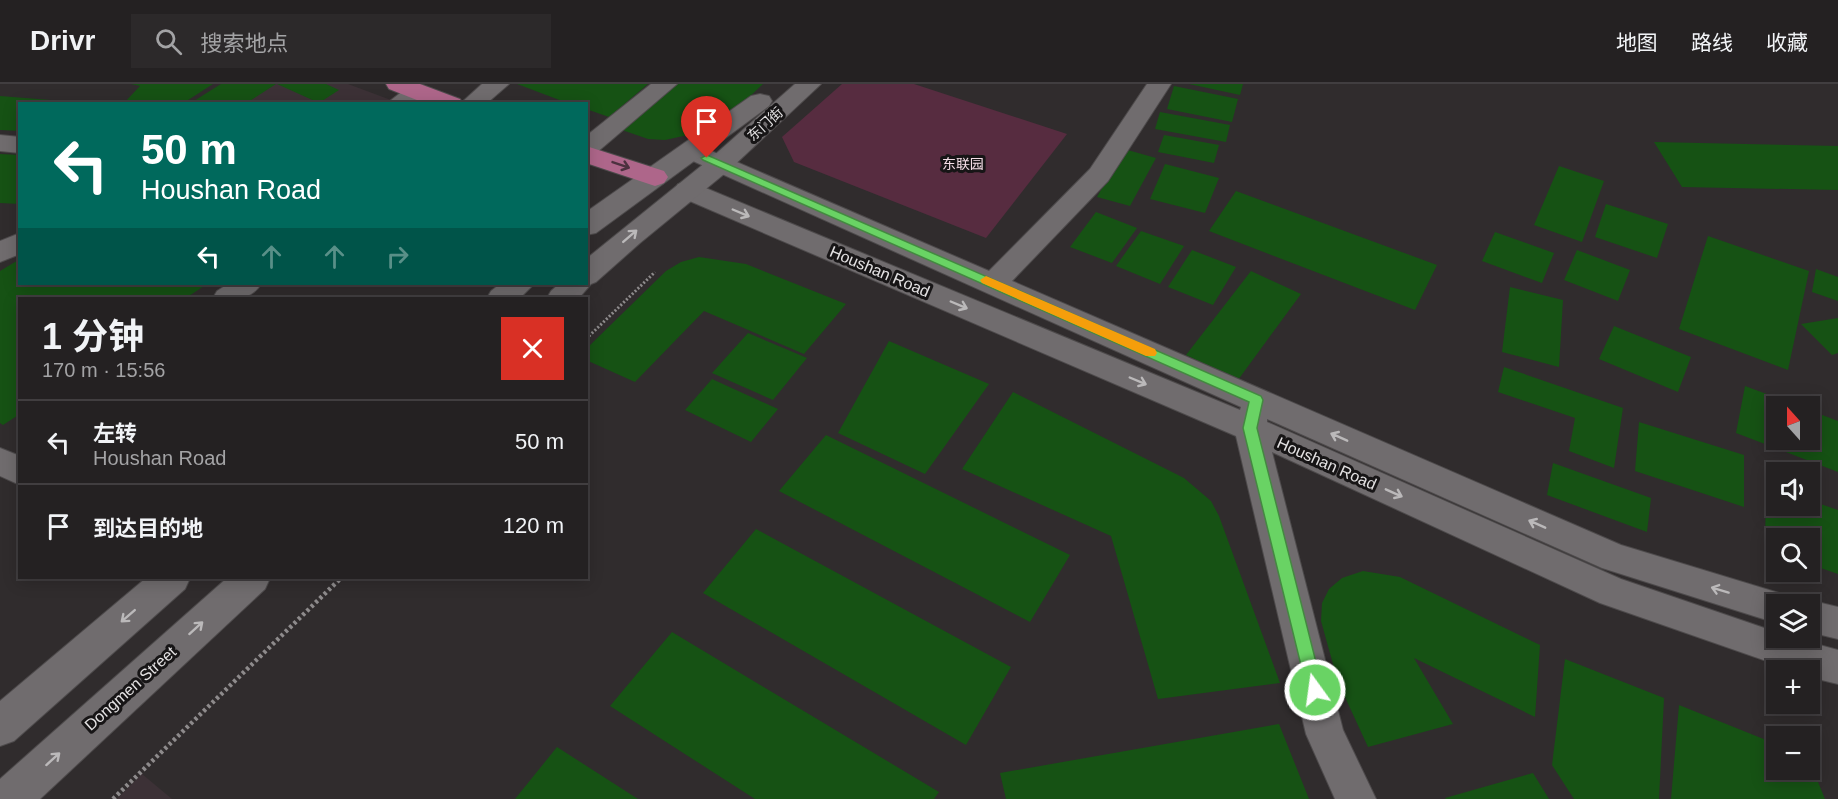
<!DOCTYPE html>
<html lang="zh">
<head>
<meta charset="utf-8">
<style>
	:root { --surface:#242122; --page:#2c292a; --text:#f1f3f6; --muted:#a3a3a5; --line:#413e40 }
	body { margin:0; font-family:Arial,"Noto Sans SC",sans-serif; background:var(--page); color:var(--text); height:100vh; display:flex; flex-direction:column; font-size:22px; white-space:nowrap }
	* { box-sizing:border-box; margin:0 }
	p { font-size:20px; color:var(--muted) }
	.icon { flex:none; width:33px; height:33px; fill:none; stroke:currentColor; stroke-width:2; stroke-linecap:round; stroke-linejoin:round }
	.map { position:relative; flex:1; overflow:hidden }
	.panel { position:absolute; left:18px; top:213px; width:570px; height:282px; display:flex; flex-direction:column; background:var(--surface); border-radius:0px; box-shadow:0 3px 15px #0003,0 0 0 2px var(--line) }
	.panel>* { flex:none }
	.top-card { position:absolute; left:18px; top:18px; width:570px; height:183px; border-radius:0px; box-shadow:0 3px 15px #0003,0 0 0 2px var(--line); background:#00695c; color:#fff; overflow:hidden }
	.needle { width:39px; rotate:339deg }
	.tools { position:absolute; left:1766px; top:312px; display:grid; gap:12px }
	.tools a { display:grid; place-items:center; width:54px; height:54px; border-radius:0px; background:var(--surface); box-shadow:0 3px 15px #0003,0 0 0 2px var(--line); font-size:30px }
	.pin { position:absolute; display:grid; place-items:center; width:51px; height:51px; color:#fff; margin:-62px -26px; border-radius:50% 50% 50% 0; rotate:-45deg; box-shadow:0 0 6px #0007 }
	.pin .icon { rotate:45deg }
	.me { position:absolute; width:66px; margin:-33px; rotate:346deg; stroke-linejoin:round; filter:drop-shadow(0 0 4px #0008) }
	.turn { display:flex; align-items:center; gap:21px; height:126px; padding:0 24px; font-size:27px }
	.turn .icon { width:78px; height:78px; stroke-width:2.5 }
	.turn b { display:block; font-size:42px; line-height:51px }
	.lanes { display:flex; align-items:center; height:57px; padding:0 24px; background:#0003; justify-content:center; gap:30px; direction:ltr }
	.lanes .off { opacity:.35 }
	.round { display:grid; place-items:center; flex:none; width:63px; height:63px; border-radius:0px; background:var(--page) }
	.head { display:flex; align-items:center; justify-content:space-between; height:102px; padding:0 24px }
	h1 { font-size:36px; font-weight:700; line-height:45px }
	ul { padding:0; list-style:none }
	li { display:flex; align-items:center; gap:18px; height:84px; padding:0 24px; border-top:2px solid var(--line) }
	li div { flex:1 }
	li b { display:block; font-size:22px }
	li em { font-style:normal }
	header { display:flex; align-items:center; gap:36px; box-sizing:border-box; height:84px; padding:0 30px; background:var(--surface); border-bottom:2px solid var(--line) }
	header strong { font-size:28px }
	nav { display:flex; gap:33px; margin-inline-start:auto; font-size:21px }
	.search { width:420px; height:54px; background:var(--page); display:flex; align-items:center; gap:15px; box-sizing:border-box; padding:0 21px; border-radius:0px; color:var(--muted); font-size:22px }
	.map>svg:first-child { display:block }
</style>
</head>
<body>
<header>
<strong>Drivr</strong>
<div class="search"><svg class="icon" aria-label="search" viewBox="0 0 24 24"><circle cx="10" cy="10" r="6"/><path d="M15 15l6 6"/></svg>搜索地点</div>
<nav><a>地图</a><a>路线</a><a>收藏</a></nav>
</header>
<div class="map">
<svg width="1838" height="715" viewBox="0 0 1838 715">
	<rect width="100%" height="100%" fill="#302c2d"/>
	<!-- built -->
	<g fill="#3c3136">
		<polygon points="273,0 348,0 399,19 239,20"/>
		<polygon points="142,690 172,715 117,715"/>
	</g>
	<!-- green -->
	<polygon fill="#572c40" points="842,0 914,0 1067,50 986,154 794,78 782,53"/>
	<!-- building -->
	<g fill="#165214">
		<polygon points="131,0 213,0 182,20 123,20 140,2"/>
		<polygon points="221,0 276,0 245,20 189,20"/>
		<polygon points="277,0 326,0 339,6 319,19"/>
		<polygon points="517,0 648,0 609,33 586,25 586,20 570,20"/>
		<polygon points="678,0 763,0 730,31 709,44 688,51 665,56 648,55 622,46"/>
		<polygon points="1189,0 1243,0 1240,11"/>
		<polygon points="1174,2 1238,15 1232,38 1167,25"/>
		<polygon points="0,12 76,18 76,20 20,20 20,47 0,46"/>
		<polygon points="1160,28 1230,41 1226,58 1155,45"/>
		<polygon points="1164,51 1219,61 1214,79 1158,68"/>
		<polygon points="1654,58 1838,62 1838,106 1682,103"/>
		<polygon points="1124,65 1156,74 1130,122 1097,113"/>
		<polygon points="0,70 20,71 20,120 0,119"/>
		<polygon points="1165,80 1219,94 1205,129 1150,115"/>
		<polygon points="1559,82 1604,97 1582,158 1534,141"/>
		<polygon points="1236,107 1437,181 1415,226 1209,147"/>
		<polygon points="1606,120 1668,140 1657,174 1595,153"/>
		<polygon points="1096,128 1137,144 1112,179 1070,163"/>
		<polygon points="1141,147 1184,162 1160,200 1116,182"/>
		<polygon points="1495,148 1554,169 1542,199 1482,177"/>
		<polygon points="1708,152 1809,187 1788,286 1679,245"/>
		<polygon points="1192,166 1236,183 1213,221 1168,203"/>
		<polygon points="1577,166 1630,186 1618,217 1564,196"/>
		<polygon points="699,173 746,180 846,220 804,270 704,227 635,298 586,276 586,265 666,187 681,178"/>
		<polygon points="20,175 20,200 207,200 186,214 20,214 20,330 3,341 0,339 0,187"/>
		<polygon points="1816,185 1838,193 1838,217 1812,208"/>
		<polygon points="1251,187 1301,210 1238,296 1186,271"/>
		<polygon points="1510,203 1563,216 1559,283 1502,268"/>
		<polygon points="1838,234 1838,269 1832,271 1801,240"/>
		<polygon points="1614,242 1691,273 1678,308 1599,275"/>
		<polygon points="748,249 807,274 773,316 712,289"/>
		<polygon points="889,257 989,300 925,390 838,349"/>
		<polygon points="1504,283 1623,324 1614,384 1569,367 1575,334 1498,308"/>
		<polygon points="712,295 778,325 751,358 685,326"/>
		<polygon points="1745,302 1799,322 1776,322 1776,356 1809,356 1809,326 1838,337 1838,388 1736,349"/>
		<polygon points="1013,308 1184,394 1211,417 1219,432 1280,599 1158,615 1111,452 962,385"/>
		<polygon points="1639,338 1744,371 1744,423 1635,387"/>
		<polygon points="826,351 1070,471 1030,538 779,407"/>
		<polygon points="1553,379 1651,414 1647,448 1547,411"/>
		<polygon points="1766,402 1776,406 1776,422 1809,422 1809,416 1838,426 1838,490 1809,480 1809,454 1776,454 1776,468 1765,464"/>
		<polygon points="756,445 1011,583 966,661 703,509"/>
		<polygon points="1363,487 1400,493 1540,561 1535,633 1414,574 1453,640 1368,663 1338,598 1321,537 1322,519 1329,505 1342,494"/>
		<polygon points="672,548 939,708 934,715 755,715 610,622"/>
		<polygon points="1565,575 1664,614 1659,715 1574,715 1552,681"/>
		<polygon points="1679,621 1776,660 1776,686 1809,686 1809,676 1825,715 1671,715"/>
		<polygon points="1279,640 1309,715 1006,715 1000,689"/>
		<polygon points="557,663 638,715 515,715"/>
		<polygon points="1533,689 1549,715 1446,715 1445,714"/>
	</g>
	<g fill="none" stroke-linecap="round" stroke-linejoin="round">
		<defs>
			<g id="minor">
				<polygon points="482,0 509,0 486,20 460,20"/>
				<polygon points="651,0 677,0 595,70 586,73 586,52"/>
				<polygon points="1147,0 1171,0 1108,97 1012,197 1621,461 1789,512 1793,520 1776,520 1776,539 1602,484 1267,335 1267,338 1621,495 1776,548 1776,554 1794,554 1838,566 1838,600 1809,593 1809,586 1792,586 1600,519 1272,368 1343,646 1376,715 1335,715 1306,650 1236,352 678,112 674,106 678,100 687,98 696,100 1240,326 1241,323 684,73 681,68 684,63 693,60 702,63 989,187 1090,85"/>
				<polygon points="416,1 424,3 428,8 414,20 386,20 408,3"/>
				<polygon points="0,51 20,53 20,69 0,67"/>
				<polygon points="20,149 20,170 0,178 0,157"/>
				<path d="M228 200H261C250 218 232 214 213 214L217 207Z"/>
				<polygon points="0,364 20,372 20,401 0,392"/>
				<polygon points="1809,516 1838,523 1838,555 1809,548 1809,520 1797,520"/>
			</g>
			<g id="tertiary">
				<polygon points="795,0 821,0 729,86 640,159 596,198 591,200 579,214 547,214 551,207 559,200 586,200 586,175 711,74"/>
				<polygon points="760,10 769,12 772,17 769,22 596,149 586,151 586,128 751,12"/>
				<polygon points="500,200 534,200 520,214 487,214 491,207"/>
				<polygon points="146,494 190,494 185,505 14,657 0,662 0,617"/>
				<polygon points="227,494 270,494 265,505 40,715 0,715 0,695"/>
			</g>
			<g id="primary">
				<polygon points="386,0 420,0 460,15 463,20 427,20 389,5"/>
				<polygon points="586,62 664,87 668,93 664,99 655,102 586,79"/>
			</g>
		</defs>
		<!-- minor casing -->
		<use href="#minor" stroke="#4d4a4b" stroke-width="2"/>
		<!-- tertiary casing -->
		<use href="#tertiary" stroke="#4d4a4b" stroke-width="2"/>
		<!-- primary casing -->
		<use href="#primary" stroke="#4d4a4b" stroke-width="2"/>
		<!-- path-far1 -->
		<polyline stroke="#8e8b8c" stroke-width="3" stroke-dasharray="2 2" stroke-linecap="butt" points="586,255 655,188"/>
		<!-- path -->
		<polyline stroke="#8e8b8c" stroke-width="4.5" stroke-dasharray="3 3" stroke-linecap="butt" points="113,715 341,494"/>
		<!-- minor -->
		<use href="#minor" fill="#706c6e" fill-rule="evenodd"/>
		<!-- tertiary -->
		<use href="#tertiary" fill="#706c6e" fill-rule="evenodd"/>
		<!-- primary -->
		<use href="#primary" fill="#ae668a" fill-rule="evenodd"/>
	</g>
	<!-- one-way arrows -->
	<defs><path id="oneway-shaft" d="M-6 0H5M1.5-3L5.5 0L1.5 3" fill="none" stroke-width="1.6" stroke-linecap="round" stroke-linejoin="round" transform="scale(1.5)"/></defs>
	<use stroke="#4c313f" href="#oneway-shaft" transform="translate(621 81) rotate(19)"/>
	<g stroke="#bbb9ba">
		<use href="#oneway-shaft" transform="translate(741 129) rotate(23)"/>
		<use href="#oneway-shaft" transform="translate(630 152) rotate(-41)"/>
		<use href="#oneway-shaft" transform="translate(959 221) rotate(23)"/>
		<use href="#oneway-shaft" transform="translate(1138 297) rotate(23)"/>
		<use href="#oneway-shaft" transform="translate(1339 353) rotate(-156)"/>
		<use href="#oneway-shaft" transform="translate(1394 409) rotate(24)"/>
		<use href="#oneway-shaft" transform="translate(1537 440) rotate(-156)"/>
		<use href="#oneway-shaft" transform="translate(1720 506) rotate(-163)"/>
		<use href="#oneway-shaft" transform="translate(128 532) rotate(139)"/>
		<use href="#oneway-shaft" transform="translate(196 544) rotate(-42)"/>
		<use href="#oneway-shaft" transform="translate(53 675) rotate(-42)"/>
	</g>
	<!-- route -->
	<polygon fill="#69d364" stroke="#448941" stroke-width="1.5" points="707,71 1261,312 1263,316 1257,344 1323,606 1320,611 1315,614 1309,611 1307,606 1243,344 1249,318 703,76 701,74"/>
	<!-- slow -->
	<polygon fill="#f59e0b" points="986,192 1155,265 1157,269 1155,272 1146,272 982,199 980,196"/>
	<g text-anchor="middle" stroke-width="6" stroke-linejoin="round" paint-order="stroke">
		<!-- far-street labels -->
		<g font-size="14" fill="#e4e2e3" stroke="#171516">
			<text transform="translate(765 40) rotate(-42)" y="5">东门街</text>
		</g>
		<!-- far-park labels -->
		<g font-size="14" fill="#f4dde6" stroke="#171516">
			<text x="963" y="85">东联园</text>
		</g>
		<!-- street labels -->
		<g font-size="16" fill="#e4e2e3" stroke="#171516">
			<text transform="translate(880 187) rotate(23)" y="6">Houshan Road</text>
			<text transform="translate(1327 379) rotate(24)" y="6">Houshan Road</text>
			<text transform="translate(130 604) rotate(-42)" y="6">Dongmen Street</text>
		</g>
	</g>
</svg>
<div class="tools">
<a><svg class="needle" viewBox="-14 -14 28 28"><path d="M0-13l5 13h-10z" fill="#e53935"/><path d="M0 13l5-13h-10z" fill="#a3a3a5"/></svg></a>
<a><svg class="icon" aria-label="sound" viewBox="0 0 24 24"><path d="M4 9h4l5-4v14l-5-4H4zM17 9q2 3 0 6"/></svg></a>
<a><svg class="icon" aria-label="search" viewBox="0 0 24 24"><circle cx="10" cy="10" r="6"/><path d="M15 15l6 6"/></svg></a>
<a><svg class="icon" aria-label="layers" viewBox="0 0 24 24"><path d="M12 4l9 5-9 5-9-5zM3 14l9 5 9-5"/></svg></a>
<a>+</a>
<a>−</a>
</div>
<div class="pin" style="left:707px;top:74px;background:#d93025"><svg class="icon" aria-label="arrive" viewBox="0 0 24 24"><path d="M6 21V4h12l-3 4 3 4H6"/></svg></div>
<svg class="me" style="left:1315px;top:606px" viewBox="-20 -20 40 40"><circle r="17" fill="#69d364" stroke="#fff" stroke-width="3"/><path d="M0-11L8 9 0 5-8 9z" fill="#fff"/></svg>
<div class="top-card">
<div class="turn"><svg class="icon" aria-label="left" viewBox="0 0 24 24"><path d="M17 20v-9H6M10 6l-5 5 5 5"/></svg><div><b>50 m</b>Houshan Road</div></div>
<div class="lanes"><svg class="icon" aria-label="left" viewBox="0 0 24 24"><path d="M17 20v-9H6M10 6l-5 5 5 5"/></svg><svg class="icon off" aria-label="ahead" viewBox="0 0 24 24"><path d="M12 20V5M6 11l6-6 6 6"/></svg><svg class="icon off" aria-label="ahead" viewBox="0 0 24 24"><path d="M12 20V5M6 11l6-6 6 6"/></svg><svg class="icon off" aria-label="right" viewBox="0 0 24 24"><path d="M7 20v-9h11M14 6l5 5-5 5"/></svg></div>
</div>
<section class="panel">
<div class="head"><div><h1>1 分钟</h1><p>170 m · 15:56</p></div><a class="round" style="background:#d93025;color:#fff"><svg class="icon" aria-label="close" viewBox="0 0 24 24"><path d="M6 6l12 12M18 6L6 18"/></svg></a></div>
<ul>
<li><svg class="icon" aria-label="left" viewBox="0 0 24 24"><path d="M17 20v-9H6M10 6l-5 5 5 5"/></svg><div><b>左转</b><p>Houshan Road</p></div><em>50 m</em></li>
<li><svg class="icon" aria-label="arrive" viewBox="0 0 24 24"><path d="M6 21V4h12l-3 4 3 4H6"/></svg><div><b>到达目的地</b></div><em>120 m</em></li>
</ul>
</section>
</div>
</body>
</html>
